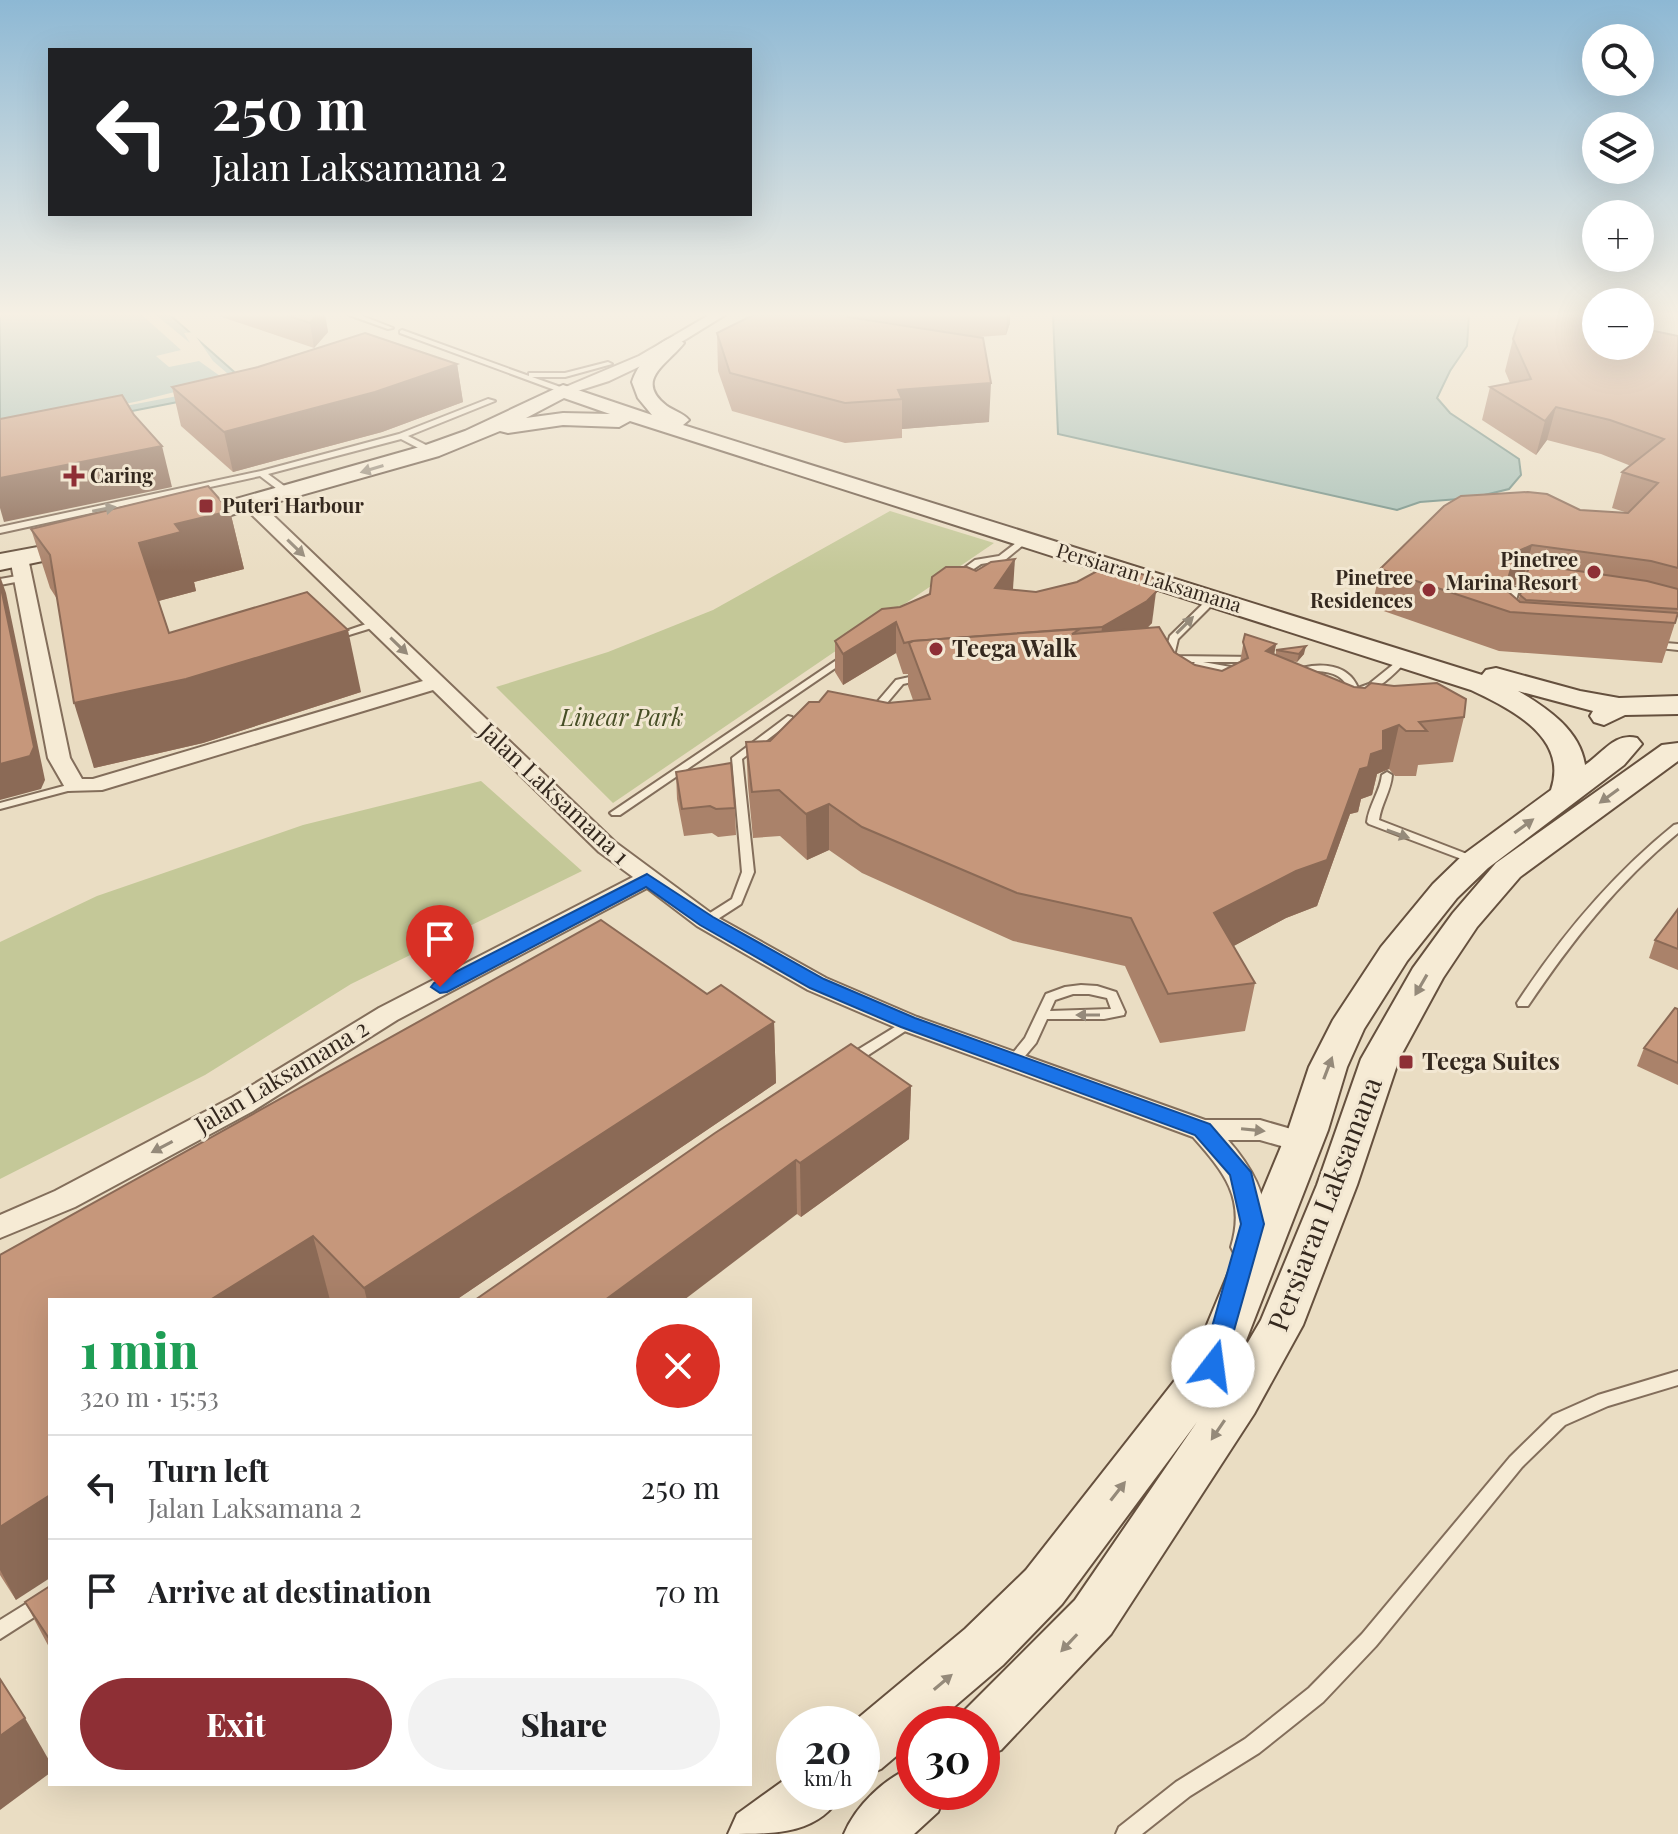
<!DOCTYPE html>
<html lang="en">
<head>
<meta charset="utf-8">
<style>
	:root { --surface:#fff; --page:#f2f2f2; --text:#202124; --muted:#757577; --line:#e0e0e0; --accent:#8e2f35 }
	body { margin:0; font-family:"Playfair Display",serif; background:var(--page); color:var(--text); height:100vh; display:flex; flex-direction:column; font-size:30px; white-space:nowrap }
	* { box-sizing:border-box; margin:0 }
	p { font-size:26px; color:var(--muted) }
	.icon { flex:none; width:44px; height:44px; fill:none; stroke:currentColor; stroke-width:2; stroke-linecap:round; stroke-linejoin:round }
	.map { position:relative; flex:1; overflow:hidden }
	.sheet { position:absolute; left:48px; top:1298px; width:704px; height:488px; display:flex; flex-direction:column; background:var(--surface); border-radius:0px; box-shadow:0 8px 32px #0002 }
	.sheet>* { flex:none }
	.banner { position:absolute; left:48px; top:48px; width:704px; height:168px; border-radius:0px; box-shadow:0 8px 32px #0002; background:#202124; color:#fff; overflow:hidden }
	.fabs { position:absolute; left:1582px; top:24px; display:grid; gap:16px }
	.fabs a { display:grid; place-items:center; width:72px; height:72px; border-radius:50%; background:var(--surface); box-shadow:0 8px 32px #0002; font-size:40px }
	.speed { position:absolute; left:776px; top:1706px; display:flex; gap:16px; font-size:40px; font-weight:700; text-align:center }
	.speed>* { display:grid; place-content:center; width:104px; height:104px; border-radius:50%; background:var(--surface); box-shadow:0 8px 32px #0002; line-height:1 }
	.speed small { font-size:20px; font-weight:400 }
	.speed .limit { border:12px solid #d22; background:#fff; color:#111 }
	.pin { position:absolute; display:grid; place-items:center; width:68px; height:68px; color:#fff; margin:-82px -34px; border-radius:50% 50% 50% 0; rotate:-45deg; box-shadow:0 0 8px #0007 }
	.pin .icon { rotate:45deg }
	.me { position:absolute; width:88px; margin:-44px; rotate:15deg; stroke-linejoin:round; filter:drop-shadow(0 0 6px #0008) }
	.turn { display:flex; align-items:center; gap:28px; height:168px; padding:0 32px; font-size:36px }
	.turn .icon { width:104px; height:104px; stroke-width:2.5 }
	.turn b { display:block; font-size:56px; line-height:68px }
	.round { display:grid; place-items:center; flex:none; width:84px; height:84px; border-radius:42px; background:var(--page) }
	.head { display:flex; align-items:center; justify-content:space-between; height:136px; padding:0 32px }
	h1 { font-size:48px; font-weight:800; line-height:60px; color:#1e9e55 }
	.cta { display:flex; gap:16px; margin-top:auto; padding:16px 32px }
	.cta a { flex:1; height:92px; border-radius:48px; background:var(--accent); color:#fff; font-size:32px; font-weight:800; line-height:92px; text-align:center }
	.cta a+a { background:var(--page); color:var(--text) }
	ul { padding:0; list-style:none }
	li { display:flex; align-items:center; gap:24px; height:104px; padding:0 32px; border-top:2px solid var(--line) }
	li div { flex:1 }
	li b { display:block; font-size:30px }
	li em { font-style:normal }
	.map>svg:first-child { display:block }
</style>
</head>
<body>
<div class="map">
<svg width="1678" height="1834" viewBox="0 0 1678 1834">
	<rect width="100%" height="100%" fill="#eaddc3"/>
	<!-- green -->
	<g fill="#c4c898">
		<polygon points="890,511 994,543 613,803 496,687 608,652 713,610"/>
		<polygon points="481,781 582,871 351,984 205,1075 0,1179 0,942 97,896 303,825"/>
	</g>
	<!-- water -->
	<g fill="#a5beb5" stroke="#6c8b82" stroke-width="2">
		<polygon points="0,315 170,315 241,378 193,399 0,437"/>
		<polygon points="1053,315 1469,315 1467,346 1450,371 1437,398 1450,413 1519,459 1521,475 1509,489 1472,498 1420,502 1397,510 1058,434"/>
	</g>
	<!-- pier -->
	<polygon fill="#eaddc3" points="142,315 156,315 190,343 184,333 193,332 213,361 234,379 235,385 0,430 139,401 210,383 220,376 199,361 169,367 156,356 181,350"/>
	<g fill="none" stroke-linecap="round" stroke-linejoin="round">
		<defs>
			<g id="lane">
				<polygon points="349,315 360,315 393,328 388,329"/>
				<polygon points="402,330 529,376 529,373 565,373 608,362 612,364 565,377 532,377 566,389 567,391 563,393 400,333 400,331"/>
				<polygon points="488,399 495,401 408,436 434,449 434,453 428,453 401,439 268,474 291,491 291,495 285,495 260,476 0,533 0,527 261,471 399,434"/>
				<polygon points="1025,536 1029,539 1028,541 1005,560 981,564 959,579 956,580 952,577 975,560 999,556"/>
				<polygon points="23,575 27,578 26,580 0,585 0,579"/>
				<polygon points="1537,586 1540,587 1540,591 1518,593 1513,612 1511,614 1505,614 1503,612 1511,588"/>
				<polygon points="1214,595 1217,596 1217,600 1178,639 1174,656 1257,657 1259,659 1254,662 1203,662 1242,669 1242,673 1198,667 1193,664 1195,662 1168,662 1163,659 1170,636 1211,596"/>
				<polygon points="375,621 378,622 378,626 336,639 331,636"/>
				<polygon points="1653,642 1678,644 1678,650 1650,647 1648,645"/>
				<polygon points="847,653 852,656 850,658 620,815 612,815 610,813"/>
				<path d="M1405 655 1408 656V660C1395 672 1378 694 1359 690 1337 711 1303 707 1284 684L1288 673C1311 662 1347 660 1358 688L1369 684ZM1311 671C1327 671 1342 673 1349 689 1331 702 1309 700 1294 684L1296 677Z"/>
				<polygon points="923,674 926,675 926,679 903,684 887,703 883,704 878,701 896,680"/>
				<polygon points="788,716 792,717 792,721 742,759 754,872 741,904 710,924 702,924 700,921 702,918 732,899 742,872 732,758"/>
				<path d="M1387 772 1392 775C1391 791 1381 804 1379 820L1480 859 1482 861 1480 863H1472L1369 824 1367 822C1369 805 1380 792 1382 775Z"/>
				<polygon points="75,783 79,784 80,786 79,788 0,809 0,803"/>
				<path d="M1678 824V833C1618 882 1571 942 1528 1006H1518L1517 1003C1561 936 1612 875 1674 825Z"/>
				<path d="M1081 985 1097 986 1116 992 1125 1012 1124 1015 1104 1019H1047L1036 1043 1020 1062H1010L1008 1059 1025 1038 1046 994 1065 987ZM1073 994H1089L1107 998 1111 1009 1050 1011 1055 1000Z"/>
				<polygon points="908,1019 914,1023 913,1026 856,1063 846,1063 844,1060 846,1057"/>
				<polygon points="1678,1371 1678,1385 1608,1406 1565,1425 1522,1467 1376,1646 1323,1702 1259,1753 1190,1796 1142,1834 1116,1834 1119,1827 1176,1782 1245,1739 1309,1688 1362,1634 1510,1457 1553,1415 1598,1395"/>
				<polygon points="50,1589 50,1607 0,1639 0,1620"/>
			</g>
			<g id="street">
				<polygon points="709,315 725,315 649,362 609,381 568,394 563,395 556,391 639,356"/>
				<path d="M250 498 256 499 615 842 715 916 826 978 917 1017 1205 1120H1260L1312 1135 1316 1142 1312 1149 1302 1152 1260 1140H1228C1256 1172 1279 1213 1257 1255L1246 1258 1235 1255 1231 1247C1246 1198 1224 1172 1193 1137L899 1029 808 990 697 926 647 888 397 1020 253 1111 75 1207 0 1238V1215L55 1191 233 1097 379 1008 633 877 599 852 433 690 102 790 67 791 48 758 10 558 13 554 19 553 28 558 70 758 82 779H93L423 681 244 507 242 503 244 499Z"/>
			</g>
			<g id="secondary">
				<path d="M674 337 684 343C668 364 633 380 667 406 674 411 683 413 689 420L683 425 1482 675 1486 670 1496 668 1580 691 1619 698 1678 696V714L1625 715 1604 725 1594 722 1590 716 1593 711 1518 691C1547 708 1580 730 1585 765 1603 753 1615 732 1637 738L1642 744 1624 765 1488 868 1457 898 1407 961 1364 1029 1347 1067 1328 1130 1240 1356 1261 1320 1317 1185 1361 1059 1413 968 1453 913 1496 863 1662 745 1678 743V761L1520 877 1477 927 1443 978 1399 1059 1357 1185 1303 1325 1254 1414 1111 1634 1001 1750 982 1758V1724H958L963 1712 1075 1600 1197 1422 1062 1604 1003 1665 934 1724H914V1741L881 1769 862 1777V1724H851L965 1629 1026 1570 1194 1356 1288 1130 1309 1067 1333 1020 1381 947 1433 884 1464 854 1551 790C1569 737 1511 709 1471 690L630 421 619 427 563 425 508 433 500 431 439 456 192 526H176L172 521 176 516 423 446 465 431 563 385 652 415 638 398 632 382C637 365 656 342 674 337ZM564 398 610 414 563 413 526 418Z"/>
				<polygon points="86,538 95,540 98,545 95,550 0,570 0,554"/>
				<path d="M914 1766V1792H946L938 1812 914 1834H844C856 1805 885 1778 914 1766Z"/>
				<path d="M794 1773V1792H843C820 1834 778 1834 728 1834L737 1814Z"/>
			</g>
		</defs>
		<!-- lane casing -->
		<use href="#lane" stroke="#836e5b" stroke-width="4"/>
		<!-- street casing -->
		<use href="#street" stroke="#836e5b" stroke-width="4"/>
		<!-- secondary casing -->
		<use href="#secondary" stroke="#65503e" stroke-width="4"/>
		<!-- lane -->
		<use href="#lane" fill="#f6ebd5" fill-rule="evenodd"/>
		<!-- street -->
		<use href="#street" fill="#f6ebd5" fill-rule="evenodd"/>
		<!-- secondary -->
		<use href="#secondary" fill="#f6ebd5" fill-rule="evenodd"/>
	</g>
	<!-- wall -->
	<g fill="#aa826a" fill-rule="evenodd">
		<polygon points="216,315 325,315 328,332 314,348"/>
		<polygon points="753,315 1010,315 1010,323 1006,335 978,337 989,422 902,429 902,438 845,443 732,411 718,371 717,333"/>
		<path d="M1590 317 1678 336V611L1675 623 1662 663 1499 651 1372 607 1380 569 1580 510 1628 513 1612 508 1622 472 1631 466 1601 454 1547 440 1536 455 1482 420 1490 387 1510 383 1505 371 1513 339ZM1522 582H1524L1518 601 1506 590Z"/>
		<polygon points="457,364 463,402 382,432 233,472 181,426 172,387"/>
		<polygon points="230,511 244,569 194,582 196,591 158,601 169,633 361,692 203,743 94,768 57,599 50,588 31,529"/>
		<polygon points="1013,590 1152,623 1147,628 1174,652 1195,665 1222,671 1240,662 1245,634 1276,644 1274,654 1276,655 1276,650 1304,654 1297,662 1290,661 1354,687 1464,717 1453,762 1418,765 1416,776 1395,776 1389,769 1377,774 1372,795 1361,799 1358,812 1350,814 1317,906 1286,918 1233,946 1255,983 1245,1031 1160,1043 1125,966 1013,941 862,873 829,850 807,860 780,836 753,838 748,786 746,742 770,741 888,703 913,700 908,686 908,674 903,674 896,653 843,685 835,672 835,641 900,607"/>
		<polygon points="676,772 735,808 736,835 718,837 712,833 684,836 677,799"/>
		<polygon points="1678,909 1678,970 1649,958 1655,940"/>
		<polygon points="707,994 774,1022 776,1083 456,1300 50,1300 16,1600 0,1575 0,1255"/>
		<polygon points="1678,1009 1678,1085 1637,1066 1644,1048"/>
		<polygon points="911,1086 909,1139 801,1217 797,1214 475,1300"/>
		<polygon points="50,1586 50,1649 25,1602"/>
	</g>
	<!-- shaded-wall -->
	<g fill="#8b6a56">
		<polygon points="316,315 325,315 328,332 314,348 310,323"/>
		<polygon points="1007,315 1010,315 1010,323 1006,335"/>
		<polygon points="457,364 463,402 382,432 233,472 224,432"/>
		<polygon points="991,383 989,422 902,429 902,399 898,390"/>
		<polygon points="1556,407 1547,440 1536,455 1545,421"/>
		<polygon points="162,446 172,487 4,522 0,508 0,478"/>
		<polygon points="230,511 244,569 194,582 196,591 155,602 139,543 175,524"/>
		<polygon points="1532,545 1522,582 1506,589 1500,609 1516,552"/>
		<polygon points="1015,559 1013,589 993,618 995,588"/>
		<polygon points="0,576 6,593 45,780 41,789 0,800"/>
		<polygon points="1156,592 1152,623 1144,631 1099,658 1102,627"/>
		<polygon points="896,622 896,653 843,685 843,654"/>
		<polygon points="348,630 361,692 203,743 94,768 74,703"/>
		<polygon points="1276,644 1268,687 1266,651"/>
		<polygon points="1306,646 1304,654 1297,662 1299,654"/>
		<polygon points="1399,725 1389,769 1377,774 1372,795 1361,799 1358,812 1350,814 1317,906 1286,918 1206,961 1214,913 1360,769 1371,754 1383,731"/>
		<polygon points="829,804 829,850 807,860 806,814"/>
		<polygon points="774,1022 776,1083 456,1300 367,1300 364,1288"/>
		<polygon points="911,1086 909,1139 801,1217 800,1163"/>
		<polygon points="796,1160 797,1214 684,1300 605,1300"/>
		<polygon points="313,1236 330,1300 210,1300"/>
		<polygon points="50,1495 50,1578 16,1600 0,1570 0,1527"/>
		<polygon points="25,1718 50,1762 50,1773 0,1810 0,1736"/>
	</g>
	<!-- building -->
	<g fill="#c6977b" stroke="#8b6a56" stroke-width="2">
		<polygon points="286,315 316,315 310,323"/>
		<polygon points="753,315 847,315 847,317 983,338 991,383 898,390 902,399 845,403 730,373 717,333"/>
		<polygon points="1521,315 1589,315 1596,318 1596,346 1640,346 1640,328 1678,336 1678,568 1651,561 1532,545 1516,552 1505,589 1520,602 1678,613 1675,623 1510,612 1380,569 1444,506 1461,496 1528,492 1547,494 1580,510 1628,513 1658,483 1622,472 1664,439 1610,420 1556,407 1545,421 1490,387 1531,379 1513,339"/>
		<polygon points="365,333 457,364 375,392 224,432 172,387 258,367"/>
		<polygon points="122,395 134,415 162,446 0,478 0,419"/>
		<polygon points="208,486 230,511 175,524 181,532 139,543 169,633 307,592 348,630 186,679 74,703 50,555 31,529"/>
		<polygon points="1015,559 995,588 1036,592 1077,582 1099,570 1131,571 1152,577 1157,584 1156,592 1147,601 1102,627 913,641 904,643 896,622 843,654 835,641 882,609 900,607 930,594 932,577 946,567 967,567 976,571 991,562"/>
		<polygon points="1530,564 1647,581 1678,589 1678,609 1526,600 1520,595"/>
		<polygon points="0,583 34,747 30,756 0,764"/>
		<polygon points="1159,627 1174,652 1195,665 1222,671 1248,658 1243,642 1245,634 1276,644 1266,651 1354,687 1365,688 1371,683 1394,686 1437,683 1466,699 1464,717 1419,722 1427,731 1406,731 1399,725 1383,731 1383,750 1371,754 1368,767 1360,769 1327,860 1296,871 1214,913 1255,983 1168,994 1131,918 1017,893 862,827 829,804 806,814 779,790 752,792 746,742 770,741 809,702 819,702 828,691 888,703 930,699 909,643 913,641 1080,629 1072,634"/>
		<polygon points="1306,646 1299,654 1276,650"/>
		<polygon points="731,763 735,808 716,809 710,806 682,809 676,772"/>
		<polygon points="1678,909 1678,949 1655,940"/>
		<polygon points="601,920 707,994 721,985 774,1022 364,1288 313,1236 210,1300 50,1300 50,1495 0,1527 0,1255"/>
		<polygon points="1675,1008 1678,1009 1678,1063 1644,1048"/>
		<polygon points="851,1044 911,1086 800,1163 796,1160 605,1300 475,1300 715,1133"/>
		<polygon points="50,1586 50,1640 25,1602"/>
		<polygon points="0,1679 25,1718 0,1736"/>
	</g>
	<!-- one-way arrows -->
	<defs><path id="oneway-solid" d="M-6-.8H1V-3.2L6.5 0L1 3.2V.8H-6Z" transform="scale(2)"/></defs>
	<g fill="#958a7a">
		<use href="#oneway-solid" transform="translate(372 469) rotate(163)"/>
		<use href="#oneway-solid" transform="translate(104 509) rotate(-11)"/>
		<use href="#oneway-solid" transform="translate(296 548) rotate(44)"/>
		<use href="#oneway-solid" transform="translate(1185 625) rotate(-45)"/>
		<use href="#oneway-solid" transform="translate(399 646) rotate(44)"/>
		<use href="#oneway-solid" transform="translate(1609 796) rotate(144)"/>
		<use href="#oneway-solid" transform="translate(1524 826) rotate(-36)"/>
		<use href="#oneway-solid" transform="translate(1398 834) rotate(19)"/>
		<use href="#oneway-solid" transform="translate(1421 985) rotate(120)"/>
		<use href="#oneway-solid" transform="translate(1088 1015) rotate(-180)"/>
		<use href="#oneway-solid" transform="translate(1328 1068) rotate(-69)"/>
		<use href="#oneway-solid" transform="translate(1253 1130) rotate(6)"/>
		<use href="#oneway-solid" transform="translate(162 1147) rotate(152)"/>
		<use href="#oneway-solid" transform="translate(1218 1430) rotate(124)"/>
		<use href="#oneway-solid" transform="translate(1118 1491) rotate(-52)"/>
		<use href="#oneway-solid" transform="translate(1069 1643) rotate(133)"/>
		<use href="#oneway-solid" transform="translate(943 1682) rotate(-40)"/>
	</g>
	<!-- sky -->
	<linearGradient id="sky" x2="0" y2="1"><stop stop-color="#8db8d4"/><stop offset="0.55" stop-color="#f6f0e4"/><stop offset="1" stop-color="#f6f0e4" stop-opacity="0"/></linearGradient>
	<rect width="1678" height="572" fill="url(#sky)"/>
	<!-- route -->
	<polygon fill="#1a73e8" stroke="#114b97" stroke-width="2" points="647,874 713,917 824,979 915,1018 1210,1124 1251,1172 1264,1224 1222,1373 1213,1376 1205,1373 1201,1366 1241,1224 1230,1175 1195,1135 901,1027 810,988 700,925 646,887 447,992 440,993 431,987 434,983"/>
	<!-- markers -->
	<g fill="#8e2f35" stroke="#f2e7d2" stroke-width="3">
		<path d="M70 464h8v8h8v8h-8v8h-8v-8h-8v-8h8z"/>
		<rect x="198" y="498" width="16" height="16" rx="4"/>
		<circle cx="1594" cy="572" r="8"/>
		<circle cx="1429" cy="590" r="8"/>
		<circle cx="936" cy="649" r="8"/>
		<rect x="1398" y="1054" width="16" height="16" rx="4"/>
	</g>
	<g text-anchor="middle" stroke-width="6" stroke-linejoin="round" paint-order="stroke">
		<!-- far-poi labels -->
		<g font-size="20" font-weight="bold" fill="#34281e" stroke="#f2e7d2" text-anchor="start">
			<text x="90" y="483">Caring</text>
			<text x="222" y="513">Puteri Harbour</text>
			<text x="1578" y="567" text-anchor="end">Pinetree<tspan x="1578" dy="23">Marina Resort</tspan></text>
			<text x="1413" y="585" text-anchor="end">Pinetree<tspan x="1413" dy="23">Residences</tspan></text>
		</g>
		<!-- far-street labels -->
		<g font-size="20" fill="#34281e" stroke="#f2e7d2">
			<text transform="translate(1149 578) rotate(17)" y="7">Persiaran Laksamana</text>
		</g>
		<!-- poi labels -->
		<g font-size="24" font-weight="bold" fill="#34281e" stroke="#f2e7d2" text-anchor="start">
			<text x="952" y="657">Teega Walk</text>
			<text x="1422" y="1070">Teega Suites</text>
		</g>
		<!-- park labels -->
		<g font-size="24" font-style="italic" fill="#474f26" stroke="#f2e7d2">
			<text x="622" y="726">Linear Park</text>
		</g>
		<!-- street labels -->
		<g font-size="24" fill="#34281e" stroke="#f2e7d2">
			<text transform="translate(554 794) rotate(43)" y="8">Jalan Laksamana 1</text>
			<text transform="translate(282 1077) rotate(-31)" y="8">Jalan Laksamana 2</text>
		</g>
		<!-- near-street labels -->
		<g font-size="28" fill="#34281e" stroke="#f2e7d2">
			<text transform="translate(1325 1204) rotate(-69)" y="10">Persiaran Laksamana</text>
		</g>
	</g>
</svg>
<div class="fabs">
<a><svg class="icon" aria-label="search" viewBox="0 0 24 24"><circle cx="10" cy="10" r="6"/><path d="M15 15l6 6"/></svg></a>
<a><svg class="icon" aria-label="layers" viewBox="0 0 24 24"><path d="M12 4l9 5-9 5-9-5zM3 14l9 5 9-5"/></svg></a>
<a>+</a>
<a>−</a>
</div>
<div class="speed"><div>20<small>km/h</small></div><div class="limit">30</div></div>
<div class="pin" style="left:440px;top:987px;background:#d93025"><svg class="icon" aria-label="arrive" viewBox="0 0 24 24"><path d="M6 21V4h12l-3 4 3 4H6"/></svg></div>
<svg class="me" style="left:1213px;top:1366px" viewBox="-20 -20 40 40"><circle r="19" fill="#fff"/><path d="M0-13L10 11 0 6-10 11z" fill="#1a73e8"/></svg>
<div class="banner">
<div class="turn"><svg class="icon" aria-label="left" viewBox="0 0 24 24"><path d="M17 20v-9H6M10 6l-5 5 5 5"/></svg><div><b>250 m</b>Jalan Laksamana 2</div></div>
</div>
<section class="sheet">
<div class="head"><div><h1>1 min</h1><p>320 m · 15:53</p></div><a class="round" style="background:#d93025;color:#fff"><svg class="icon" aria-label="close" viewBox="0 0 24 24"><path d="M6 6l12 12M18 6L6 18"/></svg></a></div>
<ul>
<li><svg class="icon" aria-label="left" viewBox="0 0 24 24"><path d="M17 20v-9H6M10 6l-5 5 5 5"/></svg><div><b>Turn left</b><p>Jalan Laksamana 2</p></div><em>250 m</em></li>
<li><svg class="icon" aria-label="arrive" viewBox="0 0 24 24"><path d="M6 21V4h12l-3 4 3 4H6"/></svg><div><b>Arrive at destination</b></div><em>70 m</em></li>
</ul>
<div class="cta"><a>Exit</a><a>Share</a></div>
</section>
</div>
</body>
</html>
